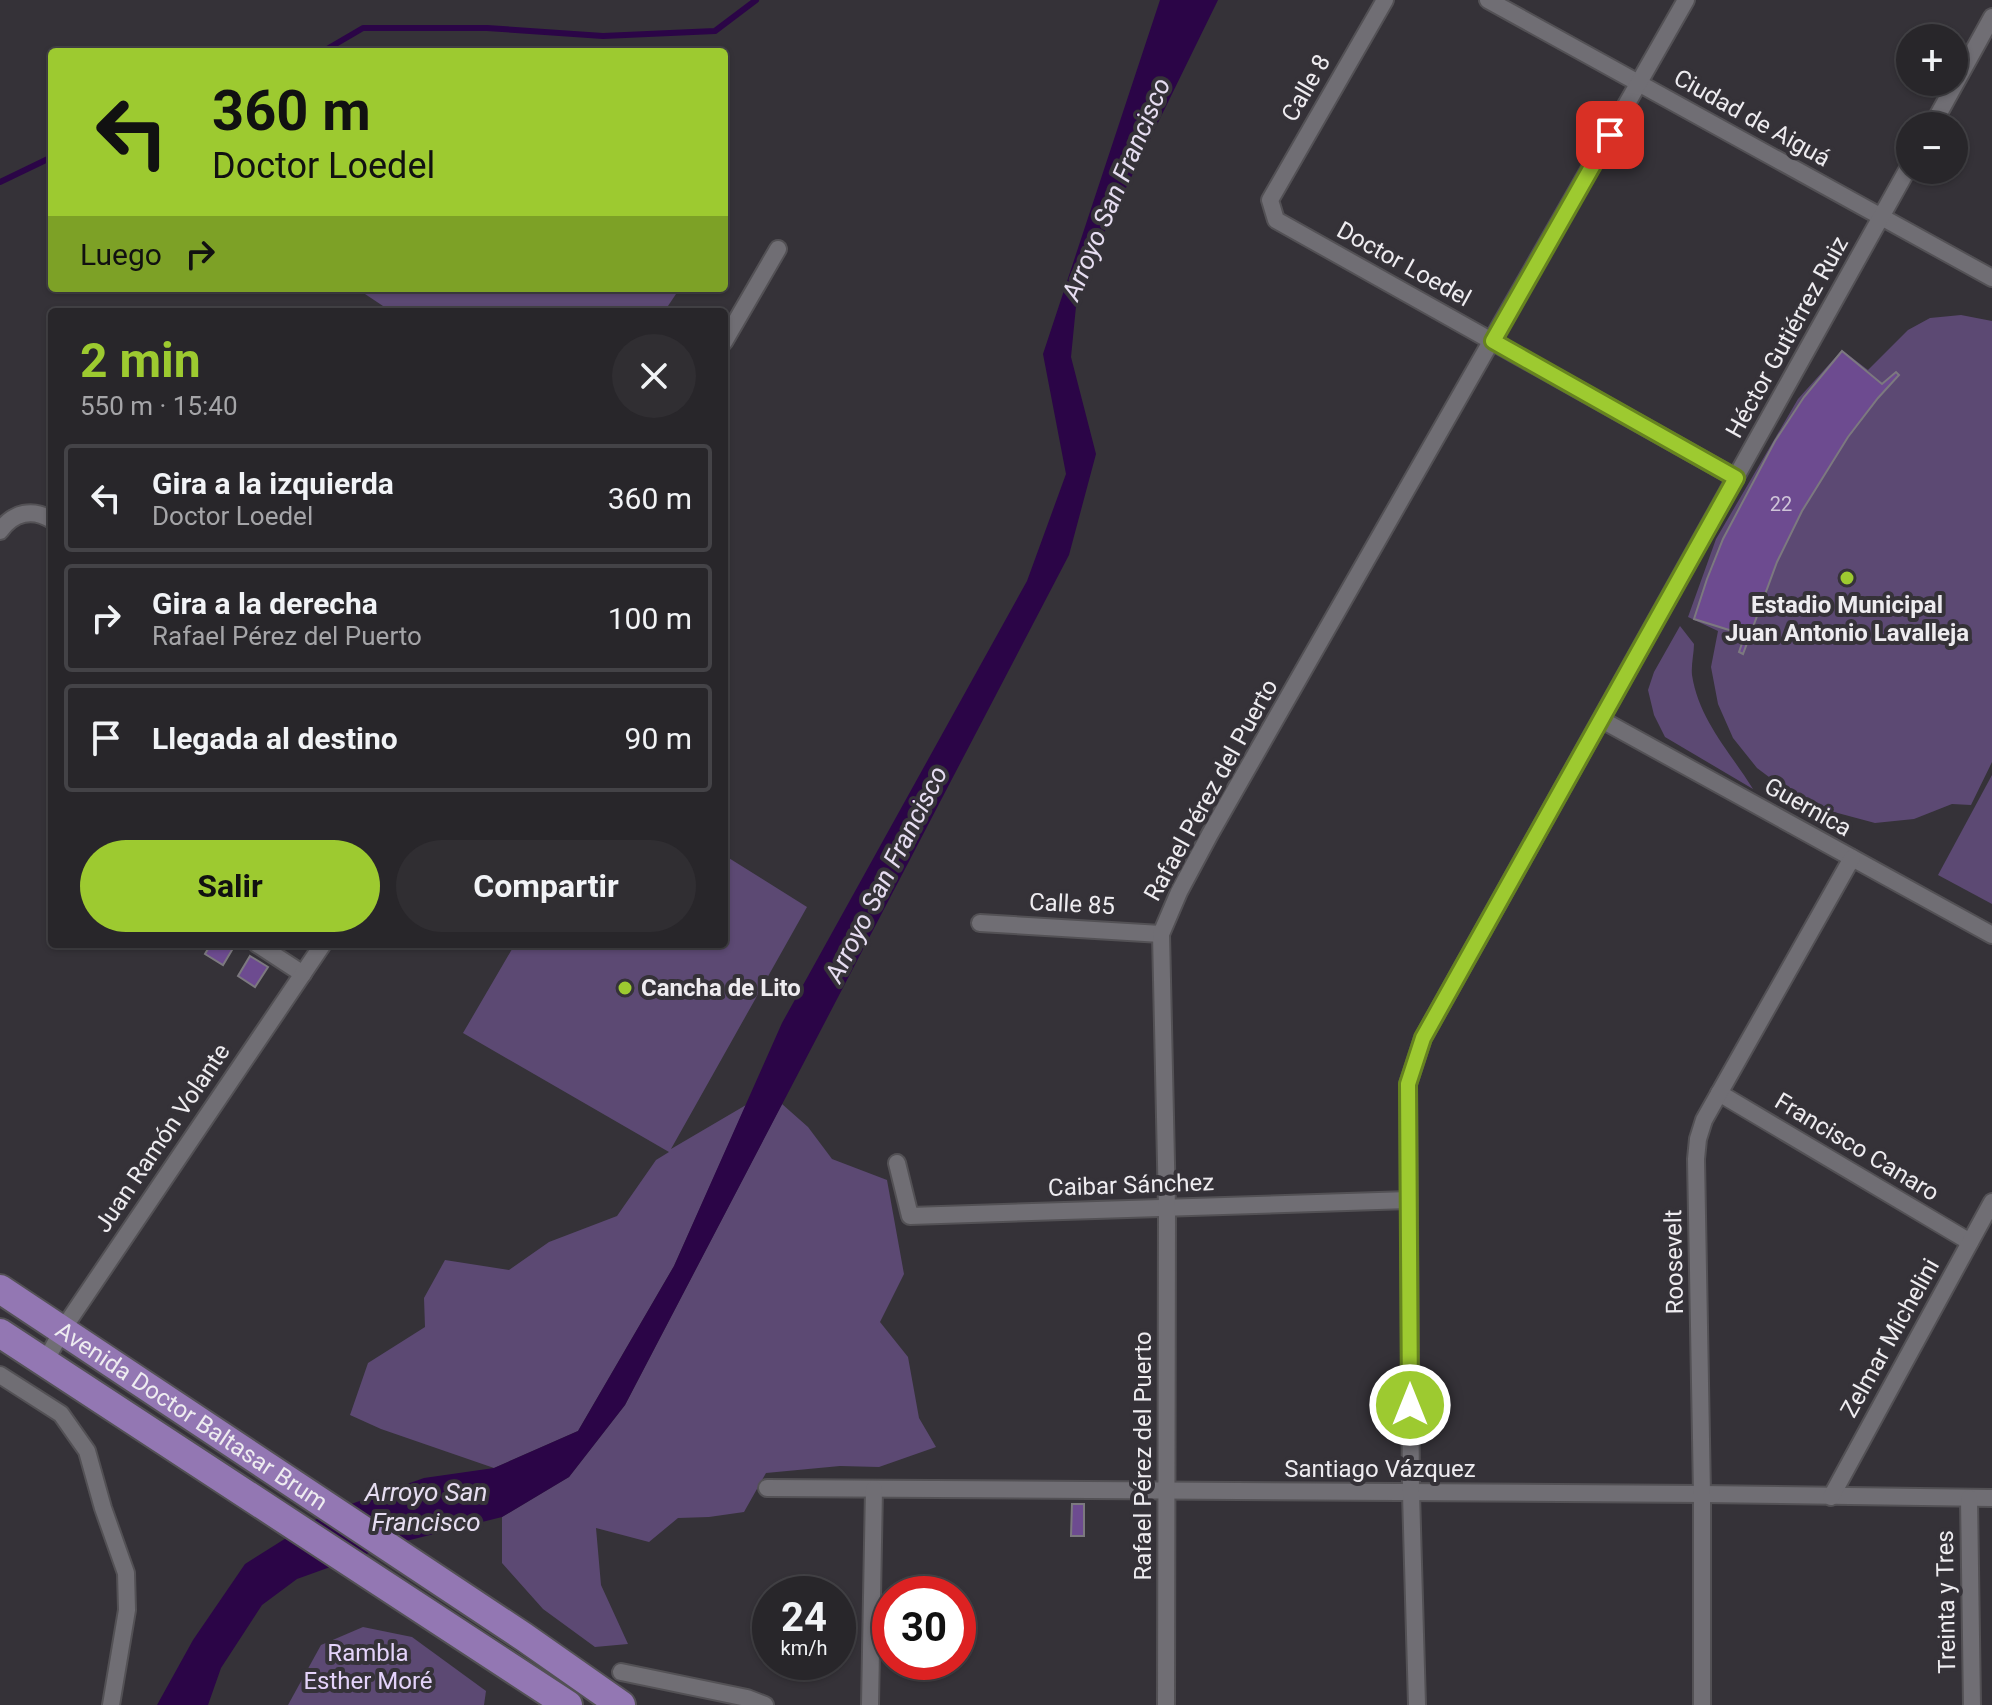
<!DOCTYPE html>
<html lang="es">
<head>
<meta charset="utf-8">
<style>
	:root { --surface:#28262a; --page:#302e32; --text:#f1f3f6; --muted:#a5a5a8; --line:#444347; --accent:#9dca30 }
	body { margin:0; font-family:Roboto,sans-serif; background:var(--page); color:var(--text); height:100vh; display:flex; flex-direction:column; font-size:30px; white-space:nowrap }
	* { box-sizing:border-box; margin:0 }
	p { font-size:26px; color:var(--muted) }
	.icon { flex:none; width:44px; height:44px; fill:none; stroke:currentColor; stroke-width:2; stroke-linecap:round; stroke-linejoin:round }
	.map { position:relative; flex:1; overflow:hidden }
	.panel { position:absolute; left:48px; top:308px; width:680px; height:640px; display:flex; flex-direction:column; background:var(--surface); border-radius:8px; box-shadow:0 2px 6px #0004,0 0 0 2px var(--line) }
	.panel>* { flex:none }
	.guide { position:absolute; left:48px; top:48px; width:680px; height:244px; border-radius:8px; box-shadow:0 2px 6px #0004,0 0 0 2px var(--line); background:#9dca30; color:#111; overflow:hidden }
	.tools { position:absolute; left:1896px; top:24px; display:grid; gap:16px }
	.tools a { display:grid; place-items:center; width:72px; height:72px; border-radius:50%; background:var(--surface); box-shadow:0 2px 6px #0004,0 0 0 2px var(--line); font-size:40px }
	.speed { position:absolute; left:752px; top:1576px; display:flex; gap:16px; font-size:40px; font-weight:700; text-align:center }
	.speed>* { display:grid; place-content:center; width:104px; height:104px; border-radius:50%; background:var(--surface); box-shadow:0 2px 6px #0004,0 0 0 2px var(--line); line-height:1 }
	.speed small { font-size:20px; font-weight:400 }
	.speed .limit { border:12px solid #d22; background:#fff; color:#111 }
	.pin { position:absolute; display:grid; place-items:center; width:68px; height:68px; color:#fff; margin:-34px; border-radius:16px; box-shadow:0 4px 12px #0006 }
	.me { position:absolute; width:88px; margin:-44px; rotate:0deg; stroke-linejoin:round; filter:drop-shadow(0 0 6px #0008) }
	.turn { display:flex; align-items:center; gap:28px; height:168px; padding:0 32px; font-size:36px }
	.turn .icon { width:104px; height:104px; stroke-width:2.5 }
	.turn b { display:block; font-size:56px; line-height:68px }
	.then { display:flex; align-items:center; height:76px; padding:0 32px; background:#0003; gap:16px; font-size:30px }
	.round { display:grid; place-items:center; flex:none; width:84px; height:84px; border-radius:42px; background:var(--page) }
	.summary { display:flex; align-items:center; justify-content:space-between; height:136px; padding:0 32px }
	h1 { font-size:48px; font-weight:700; line-height:60px; color:var(--accent) }
	.primary-button { display:flex; gap:16px; margin-top:auto; padding:16px 32px }
	.primary-button a { flex:1; height:92px; border-radius:48px; background:var(--accent); color:#111; font-size:32px; font-weight:700; line-height:92px; text-align:center }
	.primary-button a+a { background:var(--page); color:var(--text) }
	ul { padding:0; list-style:none }
	li { display:flex; align-items:center; gap:24px; height:108px; margin:0 16px 12px; padding:0 16px; border:4px solid var(--line); border-radius:8px }
	li div { flex:1 }
	li b { display:block; font-size:30px }
	li em { font-style:normal }
	.map>svg:first-child { display:block }
</style>
</head>
<body>
<div class="map">
<svg width="1992" height="1705" viewBox="0 0 1992 1705">
	<rect width="100%" height="100%" fill="#353238"/>
	<!-- green -->
	<g fill="#5c4973">
		<polygon points="356,288 680,288 664,312 392,312"/>
		<polygon points="1961,315 1992,321 1992,762 1971,805 1952,804 1914,819 1875,823 1834,812 1793,795 1757,768 1733,738 1718,704 1711,667 1718,631 1688,617 1716,539 1798,399 1842,350 1868,370 1908,330 1930,318"/>
		<path d="M1680 626 1694 644C1694 653 1691 665 1692 675 1699 720 1730 752 1753 789L1665 737 1654 715 1648 690 1654 672Z"/>
		<polygon points="1992,775 1992,904 1938,875"/>
		<polygon points="724,855 807,907 671,1149 746,1105 674,1266 578,1431 494,1468 381,1429 350,1415 368,1363 425,1327 424,1298 445,1260 509,1270 549,1242 617,1216 656,1160 669,1152 463,1033 515,944 724,944"/>
		<polygon points="782,1104 808,1127 832,1159 887,1180 904,1274 880,1322 908,1357 919,1418 936,1447 879,1467 840,1466 766,1473 744,1512 709,1517 678,1518 649,1542 596,1528 601,1585 628,1644 595,1647 543,1609 502,1563 502,1517 569,1477 625,1405"/>
		<polygon points="363,1627 412,1637 486,1691 484,1705 288,1705 321,1645"/>
	</g>
	<!-- water -->
	<polygon fill="#2b0547" points="1160,0 1218,0 1078,286 1071,357 1096,454 1069,555 625,1405 569,1477 502,1517 394,1544 297,1579 262,1605 221,1668 208,1705 157,1705 193,1640 245,1564 326,1513 424,1478 494,1468 578,1431 674,1266 782,1023 1027,581 1066,474 1043,354"/>
	<g fill="none" stroke-linecap="round" stroke-linejoin="round">
		<!-- stream -->
		<g stroke="#2b0547" stroke-width="6">
			<polyline points="322,52 363,28 487,28 603,36 715,31 756,0"/>
			<polyline points="0,182 52,157"/>
		</g>
	</g>
	<!-- building -->
	<g fill="#6d4b90" stroke="#7c797f" stroke-width="2">
		<polygon points="1842,351 1882,384 1896,372 1899,375 1878,398 1848,437 1802,511 1777,562 1743,654 1739,652 1745,635 1694,619 1707,579 1723,539 1775,441 1804,397"/>
		<polygon points="211,944 234,944 235,945 223,965 205,954"/>
		<polygon points="250,956 268,967 255,987 238,976"/>
		<polygon points="1072,1504 1084,1504 1084,1536 1071,1536"/>
	</g>
	<g fill="none" stroke-linecap="round" stroke-linejoin="round">
		<defs>
			<g id="minor">
				<polyline points="1385,0 1270,200 1276,220 1736,478"/>
				<polyline points="1488,0 1992,278"/>
				<polyline points="1932,126 1992,17"/>
				<polyline points="724,342 778,249"/>
				<path d="M0 531C13 512 33 508 52 520"/>
				<polyline points="1602,720 1992,935"/>
				<polyline points="980,923 1161,934"/>
				<polyline points="257,944 303,974"/>
				<polyline points="1719,1093 1970,1242"/>
				<polyline points="897,1163 910,1216 1409,1200"/>
				<polyline points="45,1362 63,1329 323,944"/>
				<polyline points="0,1375 61,1414 87,1451 103,1508 126,1573 127,1610 111,1705"/>
				<polyline points="767,1488 1702,1494 1992,1498"/>
				<polyline points="1831,1497 1992,1202"/>
				<polyline points="1969,1498 1972,1705"/>
				<polyline points="621,1672 747,1698 765,1705"/>
				<polyline points="870,1705 874,1489"/>
				<polyline points="1166,1705 1167,1208 1161,934 1179,892 1210,834 1686,0"/>
				<polyline points="1417,1705 1411,1493 1408,1084 1423,1038 1910,165"/>
				<polyline points="1702,1705 1702,1494 1696,1159 1698,1139 1704,1120 1852,858"/>
			</g>
			<g id="trunk">
				<path id="s1" d="M0 1289 524 1637 621 1705"/>
				<polyline points="0,1333 568,1705"/>
			</g>
		</defs>
		<!-- minor casing -->
		<use href="#minor" stroke="#535155" stroke-width="20"/>
		<!-- trunk casing -->
		<use href="#trunk" stroke="#535155" stroke-width="32"/>
		<!-- minor -->
		<use href="#minor" stroke="#706e74" stroke-width="16"/>
		<!-- trunk -->
		<use href="#trunk" stroke="#9377b3" stroke-width="28"/>
	</g>
	<g fill="none" stroke-linecap="round" stroke-linejoin="round">
		<defs>
			<polyline id="route" points="1410,1405 1408,1084 1423,1038 1736,478 1493,341 1610,135"/>
		</defs>
		<!-- route casing -->
		<use href="#route" stroke="#66831f" stroke-width="20"/>
		<!-- route -->
		<use href="#route" stroke="#9dca30" stroke-width="14"/>
	</g>
	<!-- markers -->
	<g fill="#9dca30" stroke="#353238" stroke-width="3">
		<circle cx="1847" cy="578" r="8"/>
		<circle cx="625" cy="988" r="8"/>
	</g>
	<g text-anchor="middle" stroke-width="8" stroke-linejoin="round" paint-order="stroke">
		<!-- number labels -->
		<g font-size="20" fill="#cec4d8">
			<text x="1781" y="511">22</text>
		</g>
		<!-- street labels -->
		<g font-size="24" fill="#eeecf0" stroke="#353238">
			<text transform="translate(1306 88) rotate(-60)" y="8">Calle 8</text>
			<text transform="translate(1752 118) rotate(29)" y="8">Ciudad de Aiguá</text>
			<text transform="translate(1404 264) rotate(29)" y="8">Doctor Loedel</text>
			<text transform="translate(1787 337) rotate(-61)" y="8">Héctor Gutiérrez Ruiz</text>
			<text transform="translate(1211 790) rotate(-61)" y="8">Rafael Pérez del Puerto</text>
			<text transform="translate(1808 807) rotate(29)" y="8">Guernica</text>
			<text transform="translate(1072 904) rotate(3)" y="8">Calle 85</text>
			<text transform="translate(162 1138) rotate(-56)" y="8">Juan Ramón Volante</text>
			<text transform="translate(1857 1147) rotate(31)" y="8">Francisco Canaro</text>
			<text transform="translate(1131 1185) rotate(-2)" y="8">Caibar Sánchez</text>
			<text transform="translate(1674 1262) rotate(-91)" y="8">Roosevelt</text>
			<text transform="translate(1890 1338) rotate(-61)" y="8">Zelmar Michelini</text>
			<text dy="8" stroke="none"><textPath href="#s1" startOffset="230">Avenida Doctor Baltasar Brum</textPath></text>
			<text transform="translate(1143 1456) rotate(-90)" y="8">Rafael Pérez del Puerto</text>
			<text x="1380" y="1477">Santiago Vázquez</text>
			<text transform="translate(1946 1602) rotate(-91)" y="8">Treinta y Tres</text>
		</g>
		<!-- poi labels -->
		<g font-size="24" font-weight="bold" fill="#eeecf0" stroke="#353238">
			<text x="1847" y="613">Estadio Municipal<tspan x="1847" dy="28">Juan Antonio Lavalleja</tspan></text>
			<text x="641" y="996" text-anchor="start">Cancha de Lito</text>
		</g>
		<!-- park labels -->
		<g font-size="24" fill="#e4d3fa" stroke="#353238">
			<text x="368" y="1661">Rambla<tspan x="368" dy="28">Esther Moré</tspan></text>
		</g>
		<!-- water labels -->
		<g font-size="26" font-style="italic" fill="#e6ddf1" stroke="#353238">
			<text transform="translate(1116 189) rotate(-67)" y="9">Arroyo San Francisco</text>
			<text transform="translate(886 874) rotate(-63)" y="9">Arroyo San Francisco</text>
			<text x="426" y="1501">Arroyo San<tspan x="426" dy="30">Francisco</tspan></text>
		</g>
	</g>
</svg>
<div class="tools">
<a>+</a>
<a>−</a>
</div>
<div class="speed"><div>24<small>km/h</small></div><div class="limit">30</div></div>
<div class="pin" style="left:1610px;top:135px;background:#d93025"><svg class="icon" aria-label="arrive" viewBox="0 0 24 24"><path d="M6 21V4h12l-3 4 3 4H6"/></svg></div>
<svg class="me" style="left:1410px;top:1405px" viewBox="-20 -20 40 40"><circle r="17" fill="#9dca30" stroke="#fff" stroke-width="3"/><path d="M0-11L8 9 0 5-8 9z" fill="#fff"/></svg>
<div class="guide">
<div class="turn"><svg class="icon" aria-label="left" viewBox="0 0 24 24"><path d="M17 20v-9H6M10 6l-5 5 5 5"/></svg><div><b>360 m</b>Doctor Loedel</div></div>
<div class="then">Luego<svg class="icon" aria-label="right" viewBox="0 0 24 24"><path d="M7 20v-9h11M14 6l5 5-5 5"/></svg></div>
</div>
<section class="panel">
<div class="summary"><div><h1>2 min</h1><p>550 m · 15:40</p></div><a class="round"><svg class="icon" aria-label="close" viewBox="0 0 24 24"><path d="M6 6l12 12M18 6L6 18"/></svg></a></div>
<ul>
<li><svg class="icon" aria-label="left" viewBox="0 0 24 24"><path d="M17 20v-9H6M10 6l-5 5 5 5"/></svg><div><b>Gira a la izquierda</b><p>Doctor Loedel</p></div><em>360 m</em></li>
<li><svg class="icon" aria-label="right" viewBox="0 0 24 24"><path d="M7 20v-9h11M14 6l5 5-5 5"/></svg><div><b>Gira a la derecha</b><p>Rafael Pérez del Puerto</p></div><em>100 m</em></li>
<li><svg class="icon" aria-label="arrive" viewBox="0 0 24 24"><path d="M6 21V4h12l-3 4 3 4H6"/></svg><div><b>Llegada al destino</b></div><em>90 m</em></li>
</ul>
<div class="primary-button"><a>Salir</a><a>Compartir</a></div>
</section>
</div>
</body>
</html>
